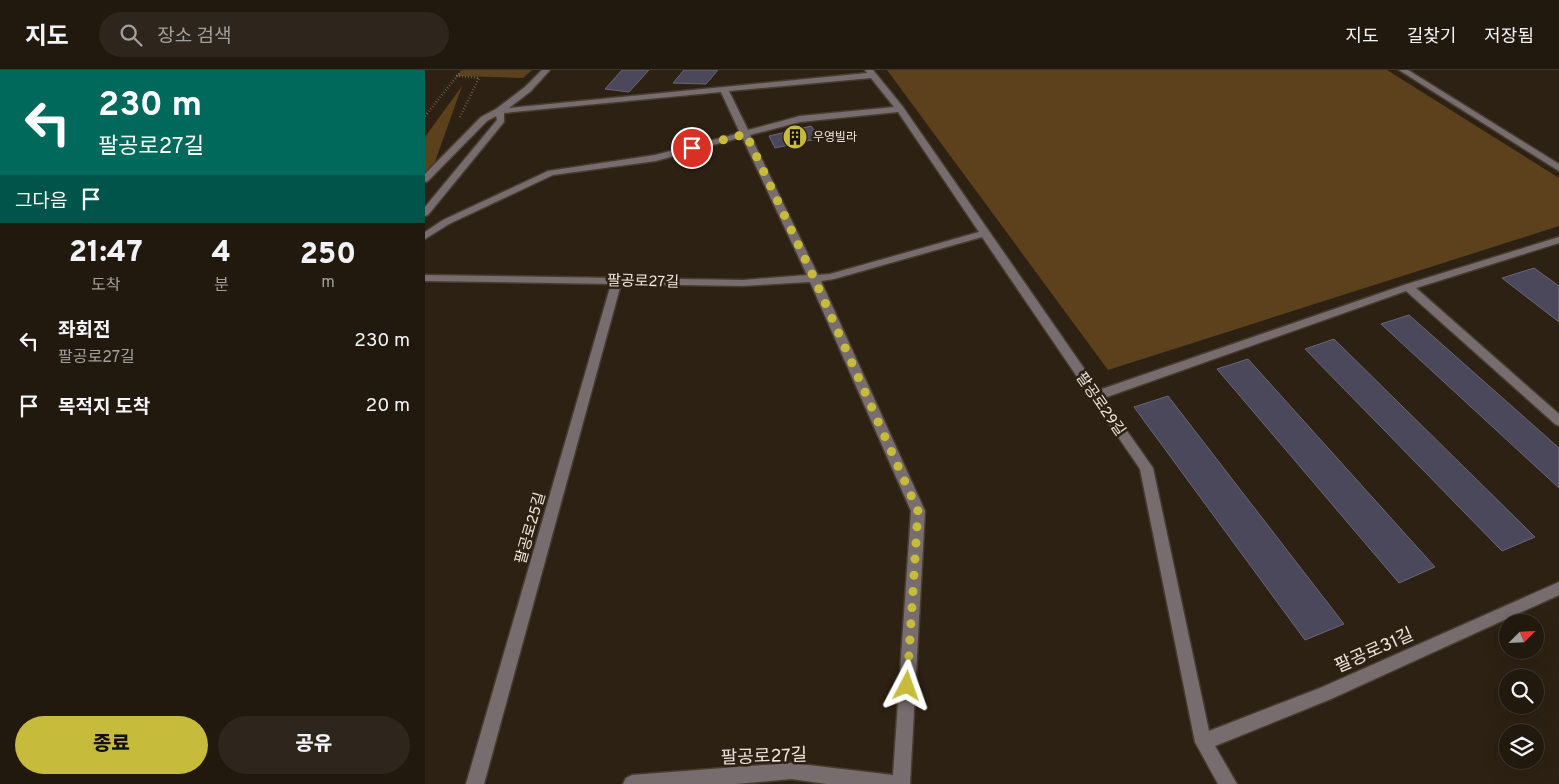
<!DOCTYPE html>
<html lang="ko">
<head>
<meta charset="utf-8">
<style>
	:root { --surface:#22190e; --page:#2e261c; --text:#f1f3f6; --muted:#a2a09e; --line:#3f382e; --accent:#c7bb3c }
	body { margin:0; font-family:Overpass,"Noto Sans KR",sans-serif; background:var(--page); color:var(--text); height:100vh; display:flex; flex-direction:column; font-size:19px; white-space:nowrap }
	* { box-sizing:border-box; margin:0 }
	p { font-size:16px; color:var(--muted) }
	.icon { flex:none; width:28px; height:28px; fill:none; stroke:currentColor; stroke-width:2; stroke-linecap:round; stroke-linejoin:round }
	.map { position:relative; flex:1; overflow:hidden }
	.sheet { display:flex; flex-direction:column; background:var(--surface); width:425px }
	.sheet>* { flex:none }
	.guide { background:#00695c; color:#fff; overflow:hidden }
	.needle { width:32px; rotate:66deg }
	.buttons { position:absolute; left:1074px; top:544px; display:grid; gap:10px }
	.buttons a { display:grid; place-items:center; width:45px; height:45px; border-radius:50%; background:var(--surface); box-shadow:0 5px 20px #0002,0 0 0 1px var(--line); font-size:25px }
	.pin { position:absolute; display:grid; place-items:center; width:42px; height:42px; color:#fff; margin:-21px; border:2px solid #fff; border-radius:50%; box-shadow:0 1px 5px #0007 }
	.me { position:absolute; width:55px; margin:-28px; rotate:4deg; stroke-linejoin:round; filter:drop-shadow(0 0 4px #0008) }
	.turn { display:flex; align-items:center; gap:18px; height:105px; padding:0 15px; font-size:22px }
	.turn .icon { width:65px; height:65px; stroke-width:2.5 }
	.turn b { display:block; font-size:35px; line-height:42px }
	.then { display:flex; align-items:center; height:48px; padding:0 15px; background:#0003; gap:10px; font-size:19px }
	.eta { display:flex; justify-content:space-evenly; align-items:center; height:85px; text-align:center }
	.eta b { font-size:30px; font-weight:800; line-height:35px }
	.action { display:flex; gap:10px; margin-top:auto; padding:10px 15px }
	.action a { flex:1; height:58px; border-radius:30px; background:var(--accent); color:#111; font-size:20px; font-weight:800; line-height:58px; text-align:center }
	.action a+a { background:var(--page); color:var(--text) }
	ul { padding:0; list-style:none }
	li { display:flex; align-items:center; gap:15px; height:65px; padding:0 15px }
	li div { flex:1 }
	li b { display:block; font-size:19px }
	li em { font-style:normal }
	header { display:flex; align-items:center; gap:30px; box-sizing:border-box; height:70px; padding:0 25px; background:var(--surface); border-bottom:1px solid var(--line) }
	header strong { font-size:24px }
	nav { display:flex; gap:28px; margin-inline-start:auto; font-size:18px }
	.search { width:350px; height:45px; background:var(--page); display:flex; align-items:center; gap:12px; box-sizing:border-box; padding:0 18px; border-radius:28px; color:var(--muted); font-size:19px }
	main { display:flex; flex:1; min-height:0 }
	.map>svg:first-child { display:block }
</style>
</head>
<body>
<header>
<strong>지도</strong>
<div class="search"><svg class="icon" aria-label="search" viewBox="0 0 24 24"><circle cx="10" cy="10" r="6"/><path d="M15 15l6 6"/></svg>장소 검색</div>
<nav><a>지도</a><a>길찾기</a><a>저장됨</a></nav>
</header>
<main>
<section class="sheet">
<div class="guide">
<div class="turn"><svg class="icon" aria-label="left" viewBox="0 0 24 24"><path d="M17 20v-9H6M10 6l-5 5 5 5"/></svg><div><b>230 m</b>팔공로27길</div></div>
<div class="then">그다음<svg class="icon" aria-label="arrive" viewBox="0 0 24 24"><path d="M6 21V4h12l-3 4 3 4H6"/></svg></div>
</div>
<div class="eta">
<div><b>21:47</b><p>도착</p></div>
<div><b>4</b><p>분</p></div>
<div><b>250</b><p>m</p></div>
</div>
<ul>
<li><svg class="icon" aria-label="left" viewBox="0 0 24 24"><path d="M17 20v-9H6M10 6l-5 5 5 5"/></svg><div><b>좌회전</b><p>팔공로27길</p></div><em>230 m</em></li>
<li><svg class="icon" aria-label="arrive" viewBox="0 0 24 24"><path d="M6 21V4h12l-3 4 3 4H6"/></svg><div><b>목적지 도착</b></div><em>20 m</em></li>
</ul>
<div class="action"><a>종료</a><a>공유</a></div>
</section>
<div class="map">
<svg width="1134" height="714" viewBox="0 0 1134 714">
	<rect width="100%" height="100%" fill="#2d2113"/>
	<!-- green -->
	<g fill="#5d401c">
		<polygon points="38,0 107,0 98,8 31,6"/>
		<polygon points="462,0 962,0 1134,108 1134,156 683,300"/>
		<polygon points="37,16 6,103 0,109 0,67"/>
	</g>
	<!-- building -->
	<g fill="#4b485b" stroke="#69667a">
		<polygon points="197,0 224,0 204,22 180,19"/>
		<polygon points="259,0 293,0 281,14 248,13"/>
		<polygon points="386,56 396,68 350,78 344,66"/>
		<polygon points="1109,198 1134,216 1134,252 1077,208"/>
		<polygon points="984,245 1134,378 1134,418 956,254"/>
		<polygon points="909,269 1110,467 1077,481 880,279"/>
		<polygon points="823,289 1010,497 974,513 792,299"/>
		<polygon points="743,326 919,554 880,570 709,337"/>
	</g>
	<g fill="none" stroke-linecap="round" stroke-linejoin="round">
		<defs>
			<g id="minor">
				<path d="M117 0H125L106 21 84 38 442 3 440 0H448L478 37 674 320 979 215 1134 167V173L991 218 1134 344V356L1130 354 981 221 679 328 728 398 784 661 895 618 1134 512V525L906 629 790 676 812 714H793L770 672 715 399 557 167 409 209 396 211 500 441 485 714H402L366 709 311 714H198L201 708 207 705 366 693 468 705 486 441 385 212 318 216 196 214 59 714H41L186 214 0 211V205L318 210 382 205 317 67 231 91 128 105 24 154 0 169V162L18 150 123 101 230 85 315 63 296 22 79 43V52L3 145 0 146V137L72 50 71 46 62 51 3 111 0 112V104L56 47 71 39 100 17ZM446 8 469 37 375 46 323 60 304 21ZM473 42 554 162 405 204 393 205 325 65 375 52Z"/>
				<polygon points="974,0 983,0 1134,94 1134,101"/>
			</g>
		</defs>
		<!-- minor casing -->
		<use href="#minor" stroke="#483c2f" stroke-width="3"/>
		<!-- path -->
		<g stroke="#8f8579" stroke-width="2.5" stroke-dasharray="0.5 2.5" stroke-linecap="butt">
			<polyline points="31,6 54,8 34,49"/>
			<polyline points="0,46 37,0"/>
		</g>
		<!-- minor -->
		<use href="#minor" fill="#776c6e" fill-rule="evenodd"/>
	</g>
	<g fill="none" stroke-linecap="round" stroke-linejoin="round">
		<!-- route -->
		<polyline stroke="#c7bb3c" stroke-width="9" stroke-dasharray="0 16.2" points="267,78 321,64 389,208 493,441 482,616"/>
	</g>
	<!-- icons -->
	<defs>
		<symbol id="building-disc" viewBox="-11 -11 22 22"><circle r="9.5" fill="#c7bb3c" stroke="#2d2113"/><path d="M-4-6H4V6H1V3H-1V6H-4ZM-2.5-4.3h1.7v1.8h-1.7ZM.8-4.3h1.7v1.8H.8ZM-2.5-1h1.7V.8h-1.7ZM.8-1h1.7V.8H.8Z" fill="#111"/></symbol>
	</defs>
	<g fill-rule="evenodd">
		<use href="#building-disc" x="356" y="53" width="28" height="28"/>
	</g>
	<g text-anchor="middle" stroke-width="5" stroke-linejoin="round" paint-order="stroke">
		<!-- far-poi labels -->
		<g font-size="12" fill="#ede4db" stroke="#2d2113" text-anchor="start">
			<text x="388" y="71">우영빌라</text>
		</g>
		<!-- street labels -->
		<g font-size="15" fill="#ede4db" stroke="#2d2113">
			<text transform="translate(218 211) rotate(1)" y="5">팔공로27길</text>
			<text transform="translate(676 334) rotate(55)" y="5">팔공로29길</text>
			<text transform="translate(105 458) rotate(-74)" y="5">팔공로25길</text>
		</g>
		<!-- near-street labels -->
		<g font-size="18" fill="#ede4db" stroke="#2d2113">
			<text transform="translate(949 580) rotate(-24)" y="6">팔공로31길</text>
			<text transform="translate(339 686) rotate(-2)" y="6">팔공로27길</text>
		</g>
	</g>
</svg>
<div class="buttons">
<a><svg class="needle" viewBox="-14 -14 28 28"><path d="M0-13l5 13h-10z" fill="#e53935"/><path d="M0 13l5-13h-10z" fill="#a2a09e"/></svg></a>
<a><svg class="icon" aria-label="search" viewBox="0 0 24 24"><circle cx="10" cy="10" r="6"/><path d="M15 15l6 6"/></svg></a>
<a><svg class="icon" aria-label="layers" viewBox="0 0 24 24"><path d="M12 4l9 5-9 5-9-5zM3 14l9 5 9-5"/></svg></a>
</div>
<div class="pin" style="left:267px;top:78px;background:#d93025"><svg class="icon" aria-label="arrive" viewBox="0 0 24 24"><path d="M6 21V4h12l-3 4 3 4H6"/></svg></div>
<svg class="me" style="left:482px;top:616px" viewBox="-20 -20 40 40"><path d="M0-17L14 15 0 8-14 15z" fill="#c7bb3c" stroke="#fff" stroke-width="4"/></svg>
</div>
</main>
</body>
</html>
